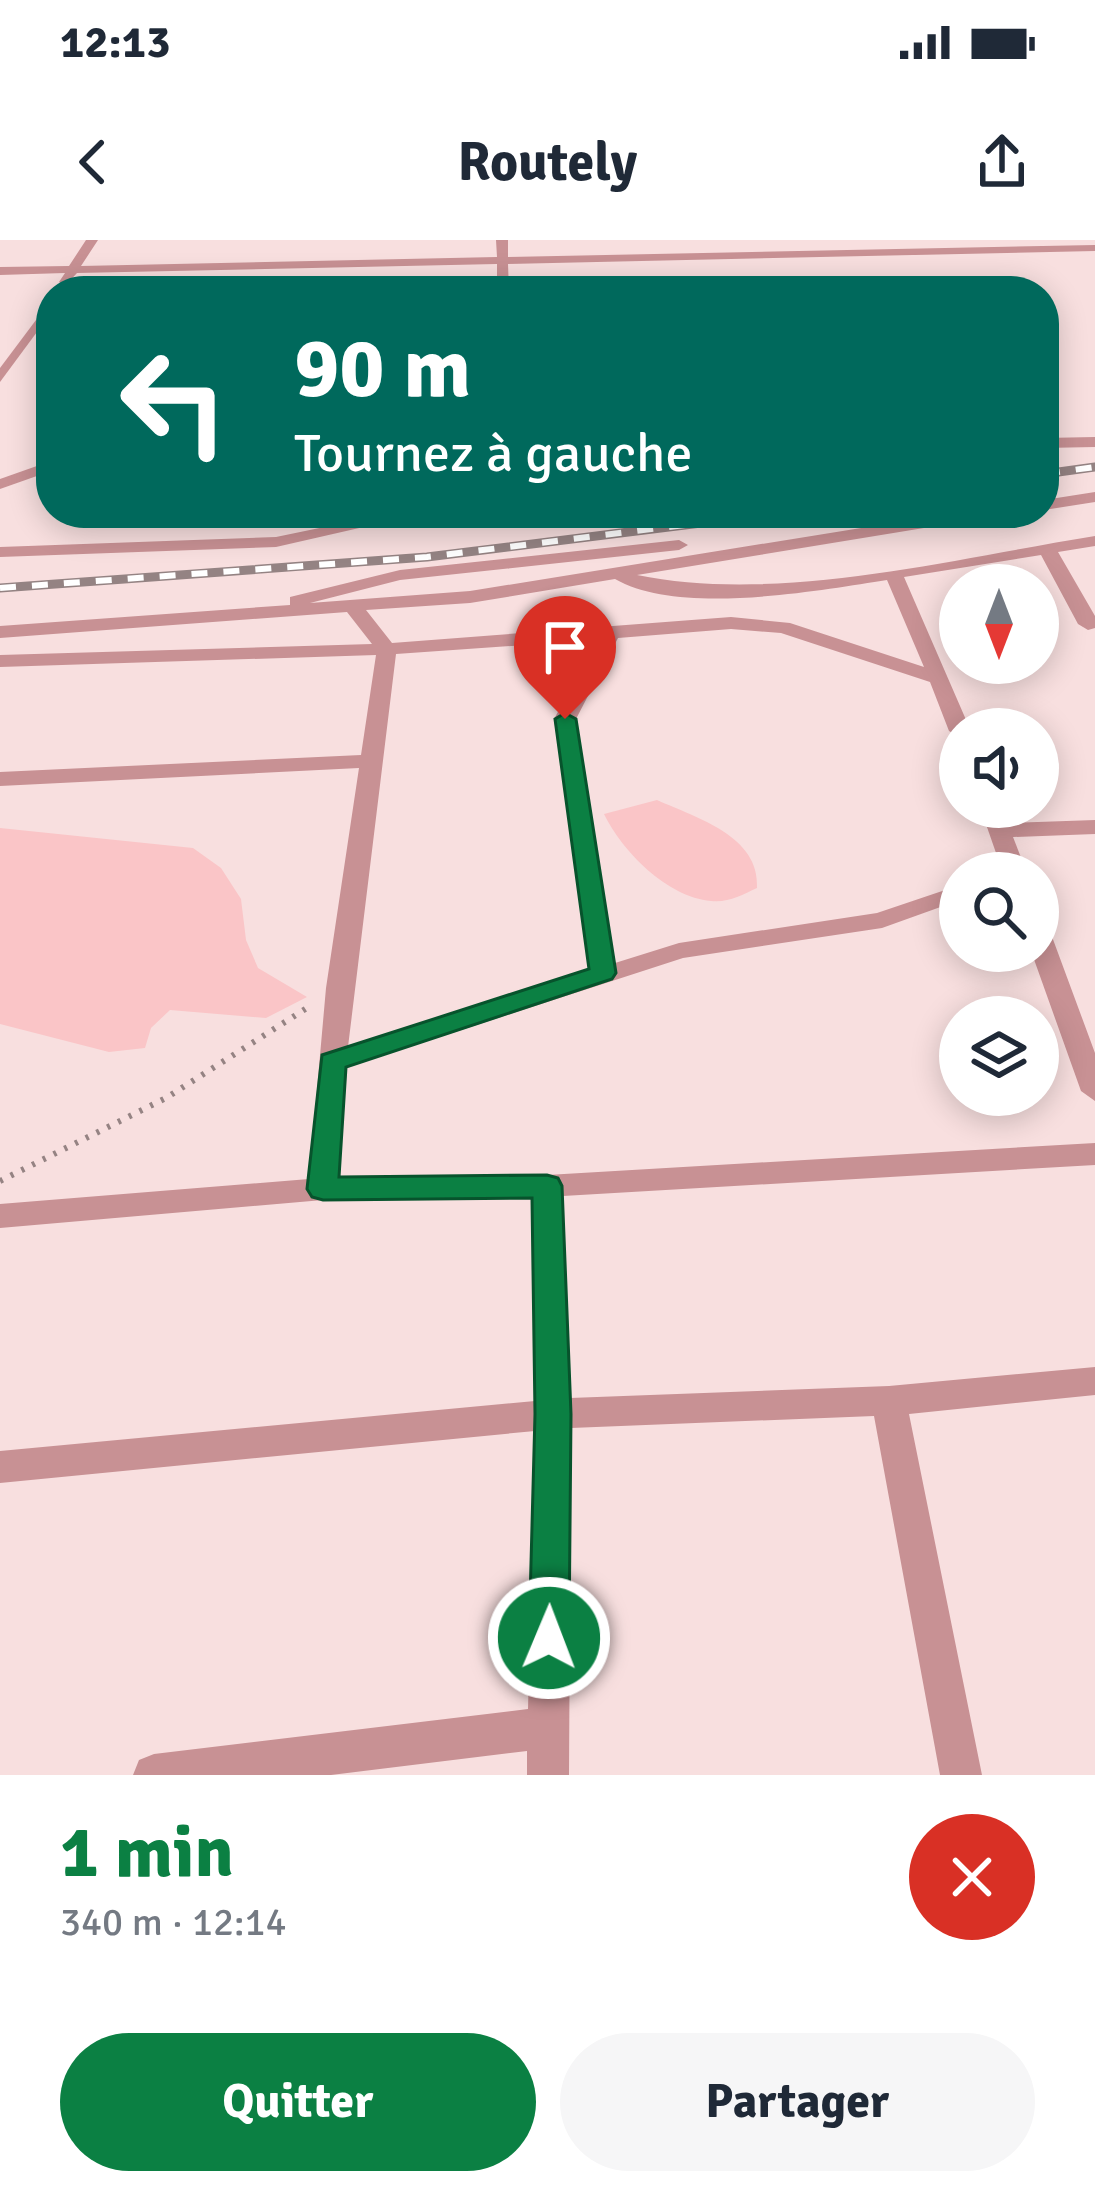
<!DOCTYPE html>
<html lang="fr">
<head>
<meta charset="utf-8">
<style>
	:root { --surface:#fff; --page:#f6f6f7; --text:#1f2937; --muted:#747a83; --accent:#0b8043 }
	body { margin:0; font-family:Signika,sans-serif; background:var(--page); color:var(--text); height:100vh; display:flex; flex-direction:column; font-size:45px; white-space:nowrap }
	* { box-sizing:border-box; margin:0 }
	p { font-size:39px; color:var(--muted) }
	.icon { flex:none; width:66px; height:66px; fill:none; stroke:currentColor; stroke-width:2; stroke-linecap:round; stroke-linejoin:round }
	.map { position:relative; height:1535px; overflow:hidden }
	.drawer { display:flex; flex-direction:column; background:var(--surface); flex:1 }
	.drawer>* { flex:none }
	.banner { position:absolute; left:36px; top:36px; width:1023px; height:252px; border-radius:48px; box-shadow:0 6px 30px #0003; background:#00695c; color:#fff; overflow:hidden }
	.needle { width:78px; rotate:180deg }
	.tools { position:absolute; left:939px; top:324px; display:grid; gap:24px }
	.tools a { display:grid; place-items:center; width:120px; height:120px; border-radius:50%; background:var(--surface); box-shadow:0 6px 30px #0003; font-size:60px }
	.pin { position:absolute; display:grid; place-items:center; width:102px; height:102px; color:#fff; margin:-123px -51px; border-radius:50% 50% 50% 0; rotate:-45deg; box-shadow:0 0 12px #0007 }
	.pin .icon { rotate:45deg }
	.me { position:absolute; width:132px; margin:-66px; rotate:1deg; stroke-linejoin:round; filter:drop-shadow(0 0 9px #0008) }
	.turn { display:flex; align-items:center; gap:42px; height:252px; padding:0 60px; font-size:54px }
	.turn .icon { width:156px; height:156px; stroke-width:2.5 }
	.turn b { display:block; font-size:84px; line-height:102px }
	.round { display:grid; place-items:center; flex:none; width:126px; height:126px; border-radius:63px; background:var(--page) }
	.overview { display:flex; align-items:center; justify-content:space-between; height:204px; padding:0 60px }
	h1 { font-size:72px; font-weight:700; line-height:90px; color:var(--accent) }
	.cta { display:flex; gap:24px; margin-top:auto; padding:24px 60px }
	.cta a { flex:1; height:138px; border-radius:72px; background:var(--accent); color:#fff; font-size:48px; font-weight:700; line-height:138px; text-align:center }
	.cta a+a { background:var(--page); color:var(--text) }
	.status { display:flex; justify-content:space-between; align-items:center; height:84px; padding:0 60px; background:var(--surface); direction:ltr }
	.status svg { height:33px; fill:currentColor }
	header { display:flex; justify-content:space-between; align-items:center; height:156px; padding:0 60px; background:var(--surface); font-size:54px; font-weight:700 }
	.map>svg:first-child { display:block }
</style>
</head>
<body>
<div class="status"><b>12:13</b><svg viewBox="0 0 49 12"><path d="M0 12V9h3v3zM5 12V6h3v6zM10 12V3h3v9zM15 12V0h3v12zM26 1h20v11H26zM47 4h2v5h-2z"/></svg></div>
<header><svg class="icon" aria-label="back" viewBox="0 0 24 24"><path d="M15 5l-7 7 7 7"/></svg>Routely<svg class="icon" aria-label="share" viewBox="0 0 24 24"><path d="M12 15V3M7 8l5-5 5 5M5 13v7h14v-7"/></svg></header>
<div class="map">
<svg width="1095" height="1535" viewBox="0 0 1095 1535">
	<rect width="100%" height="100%" fill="#f8dfdf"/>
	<!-- green -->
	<g fill="#fac5c7">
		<path d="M657 560C697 578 760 596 757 648 742 655 728 663 711 661 667 657 622 611 604 574Z"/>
		<polygon points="0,588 193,608 221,628 241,659 246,700 258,728 307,757 266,778 170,770 151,788 145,808 109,812 0,784"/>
	</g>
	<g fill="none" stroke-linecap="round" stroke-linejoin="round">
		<!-- path -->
		<polyline stroke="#958383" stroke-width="6" stroke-dasharray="3 9" stroke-linecap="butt" points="0,941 166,858 310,766"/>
		<!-- street -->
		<g fill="#c89194" fill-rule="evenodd">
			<polygon points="86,0 98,0 81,26 497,17 496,0 508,0 508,17 1095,5 1095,11 508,24 509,51 497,51 497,24 77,33 65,46 59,42 65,33 0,35 0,27 69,26"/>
			<polygon points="680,46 685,51 637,51"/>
			<polygon points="51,60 51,73 0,142 0,128"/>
			<polygon points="1095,197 1095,207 1044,208 1044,198"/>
			<polygon points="51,221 51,231 0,249 0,239"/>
			<polygon points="1095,252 1095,262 1044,270 1044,260"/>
			<polygon points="392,273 425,273 276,307 0,317 0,307 276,297"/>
			<path d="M954 273H993L985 278 637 335C779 364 951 319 1095 296V306L1058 312 1095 376V388L1088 390 1078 384 1041 315 904 337 970 489H960V497L949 491 930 442 781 393 731 389 618 398 576 479 615 723 679 703 877 673 960 645V660L882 688 683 718 347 827 339 938 547 935 1095 903V925L563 956 570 1158 889 1146 1095 1127V1155L909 1174 982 1535H940L874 1176 571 1188 569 1535H527V1511L331 1535H133L139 1520 154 1514 528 1469 535 1191 0 1243V1211L535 1161 532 957 323 960 0 988V964L309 939 326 748 359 528 0 546V532L361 515 376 415 0 427V415L372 404 347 372 0 398V386L290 365V357L400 330 679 300 688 305 679 310 400 340 310 363 470 351ZM615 339C679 376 816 351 887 340L924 427 790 383 731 377 392 403 366 370 470 363ZM598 400 554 479 590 731 348 807 396 414Z"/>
			<polygon points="980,567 1002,567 1008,583 1095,580 1095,594 1013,597 1027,633 1003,633"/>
			<polygon points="1038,686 1051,694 1095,813 1095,861 1081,851 1031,711 1038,711"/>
		</g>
		<defs>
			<g id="rail">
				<polyline points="1044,234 1095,227"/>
				<polyline points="0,348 427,317 781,273"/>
			</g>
		</defs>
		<!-- rail casing -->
		<use href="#rail" stroke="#948383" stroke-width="9"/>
		<!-- rail -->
		<use href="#rail" stroke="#fff" stroke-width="6" stroke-dasharray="16" stroke-linecap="butt"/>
	</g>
	<!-- route -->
	<polygon fill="#0b8043" stroke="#07532c" stroke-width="3" points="565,473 576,479 616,733 612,739 346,827 339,937 547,935 558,938 562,946 571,1174 569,1398 563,1412 549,1418 535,1412 529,1398 535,1174 532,958 323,960 312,957 307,949 322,815 589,729 555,479"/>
</svg>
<div class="tools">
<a><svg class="needle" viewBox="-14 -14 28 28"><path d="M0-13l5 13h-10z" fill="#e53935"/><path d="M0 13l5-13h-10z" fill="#747a83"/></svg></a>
<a><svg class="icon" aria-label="sound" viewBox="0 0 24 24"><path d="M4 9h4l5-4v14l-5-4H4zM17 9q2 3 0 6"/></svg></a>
<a><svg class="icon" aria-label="search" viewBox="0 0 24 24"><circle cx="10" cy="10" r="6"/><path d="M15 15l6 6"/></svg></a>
<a><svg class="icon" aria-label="layers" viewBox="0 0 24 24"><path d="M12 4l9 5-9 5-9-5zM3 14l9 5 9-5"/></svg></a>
</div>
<div class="pin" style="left:565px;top:479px;background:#d93025"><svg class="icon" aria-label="arrive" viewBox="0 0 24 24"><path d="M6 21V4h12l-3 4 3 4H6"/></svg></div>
<svg class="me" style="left:549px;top:1398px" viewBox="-20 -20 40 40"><circle r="17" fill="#0b8043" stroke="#fff" stroke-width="3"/><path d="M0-11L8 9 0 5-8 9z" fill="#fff"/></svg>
<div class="banner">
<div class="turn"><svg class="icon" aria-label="left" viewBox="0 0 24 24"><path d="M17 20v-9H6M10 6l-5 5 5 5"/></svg><div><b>90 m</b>Tournez à gauche</div></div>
</div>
</div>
<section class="drawer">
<div class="overview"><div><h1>1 min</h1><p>340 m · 12:14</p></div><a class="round" style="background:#d93025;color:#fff"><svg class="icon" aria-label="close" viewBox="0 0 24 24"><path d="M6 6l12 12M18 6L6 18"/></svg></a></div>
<div class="cta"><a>Quitter</a><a>Partager</a></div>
</section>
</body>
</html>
